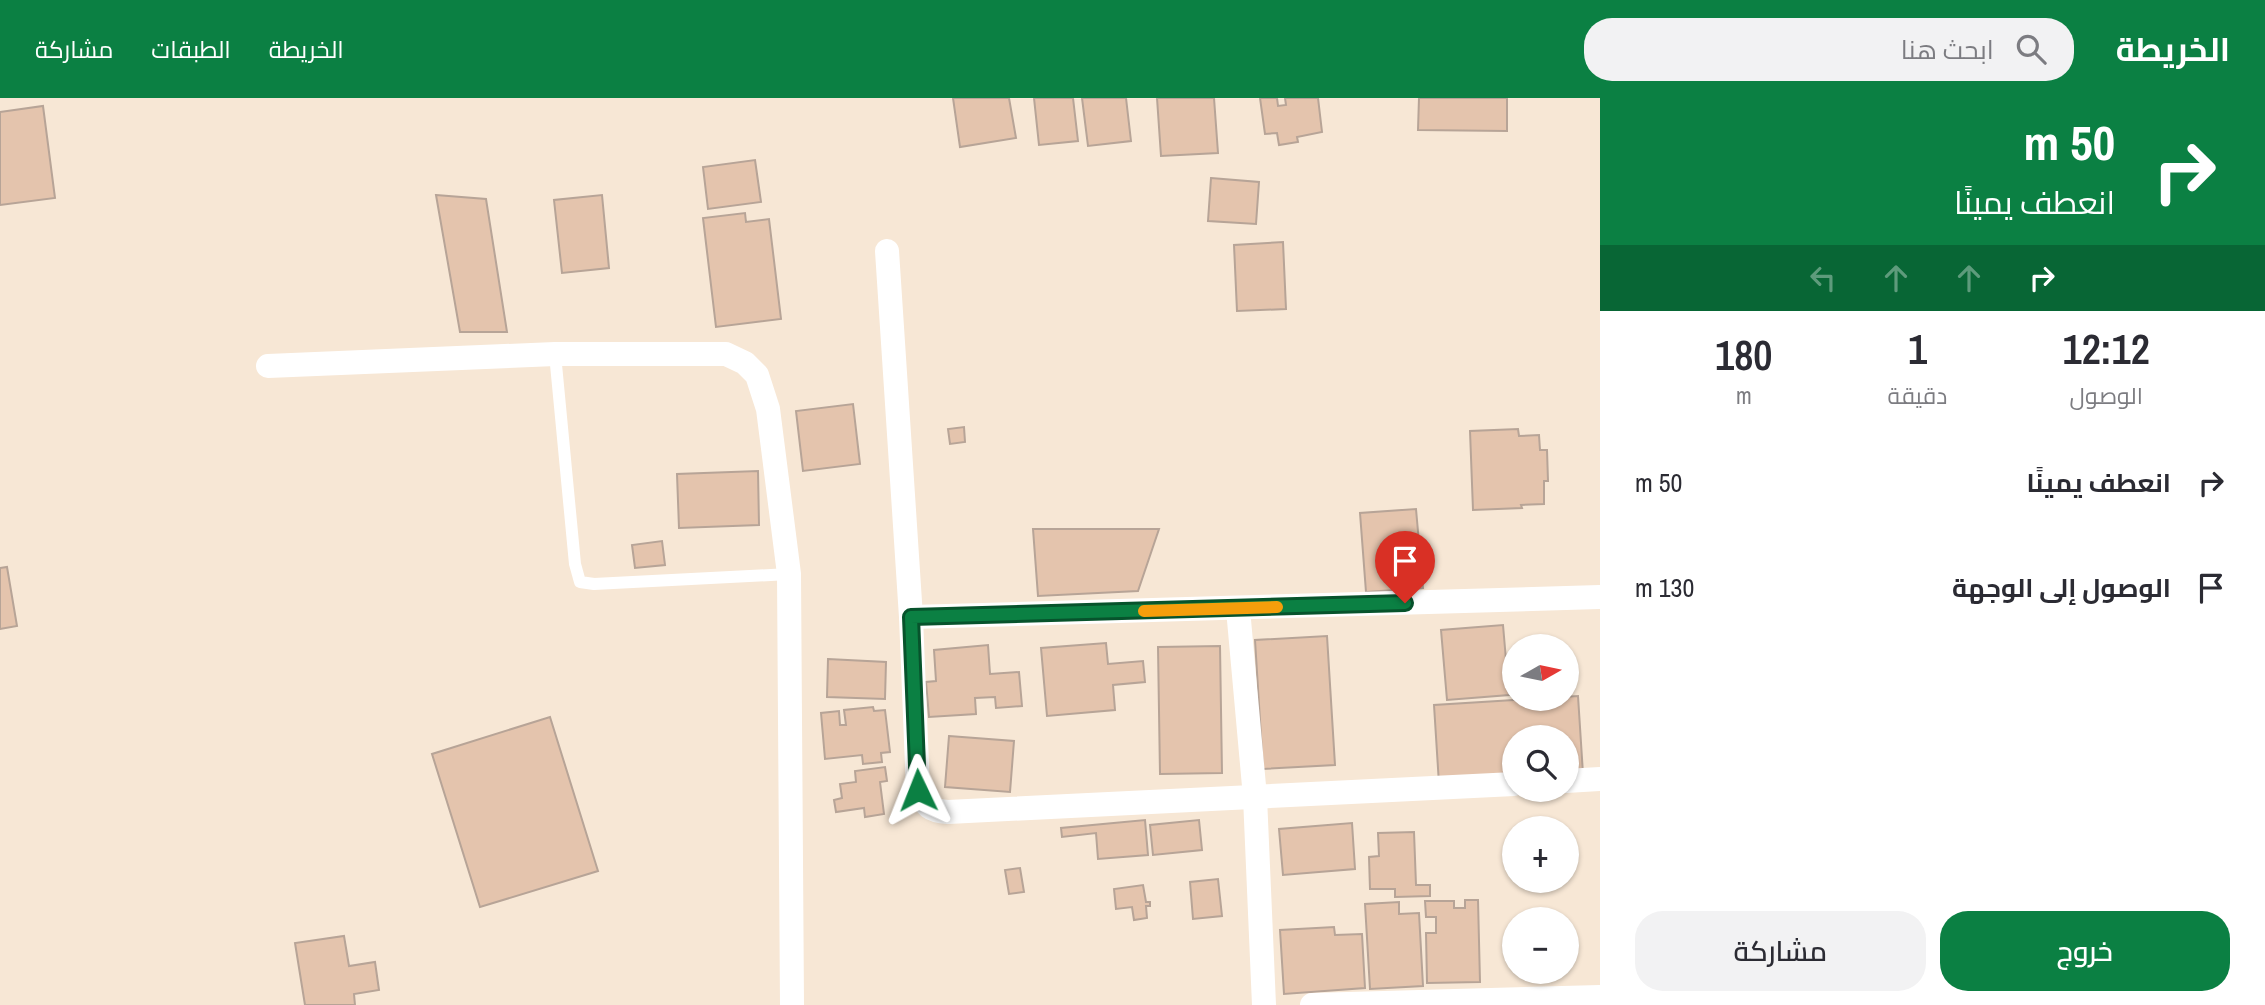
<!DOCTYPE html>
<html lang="ar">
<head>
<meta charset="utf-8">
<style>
	:root { --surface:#fff; --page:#f2f2f3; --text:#2b2b33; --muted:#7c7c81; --accent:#0b8043 }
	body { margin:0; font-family:"Archivo Narrow",Cairo,sans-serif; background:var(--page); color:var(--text); direction:rtl; height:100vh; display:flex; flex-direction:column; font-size:26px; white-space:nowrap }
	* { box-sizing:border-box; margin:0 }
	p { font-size:23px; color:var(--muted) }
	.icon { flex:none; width:38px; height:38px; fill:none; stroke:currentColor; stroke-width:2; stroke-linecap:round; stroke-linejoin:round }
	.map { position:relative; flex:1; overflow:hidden; direction:ltr }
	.panel { display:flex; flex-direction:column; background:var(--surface); width:665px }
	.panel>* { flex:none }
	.guide { background:#0b8043; color:#fff; overflow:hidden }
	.needle { width:46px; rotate:81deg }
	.controls { position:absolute; left:1502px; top:536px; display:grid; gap:14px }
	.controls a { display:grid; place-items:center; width:77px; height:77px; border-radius:50%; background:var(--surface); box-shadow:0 2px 5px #0004; font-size:35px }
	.pin { position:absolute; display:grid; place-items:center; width:60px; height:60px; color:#fff; margin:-72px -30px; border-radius:50% 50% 50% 0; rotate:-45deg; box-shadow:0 0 7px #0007 }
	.pin .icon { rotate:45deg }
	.me { position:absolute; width:77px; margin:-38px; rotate:358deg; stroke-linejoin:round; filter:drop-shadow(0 0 5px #0008) }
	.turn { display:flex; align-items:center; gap:24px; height:147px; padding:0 35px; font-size:32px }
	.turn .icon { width:91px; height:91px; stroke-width:2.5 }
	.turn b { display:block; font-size:49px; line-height:60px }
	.lanes { display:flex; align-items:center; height:66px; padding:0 35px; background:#0003; justify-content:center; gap:35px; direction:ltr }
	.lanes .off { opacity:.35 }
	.eta { display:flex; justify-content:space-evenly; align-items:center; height:119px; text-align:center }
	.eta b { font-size:42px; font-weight:600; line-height:49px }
	.primary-button { display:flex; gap:14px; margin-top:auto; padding:14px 35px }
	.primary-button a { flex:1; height:80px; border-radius:28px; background:var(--accent); color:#fff; font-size:28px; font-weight:600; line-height:80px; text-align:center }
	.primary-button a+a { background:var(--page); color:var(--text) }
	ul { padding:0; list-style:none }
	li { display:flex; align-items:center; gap:21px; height:105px; padding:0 35px }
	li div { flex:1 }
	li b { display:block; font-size:26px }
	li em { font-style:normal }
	header { display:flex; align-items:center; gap:42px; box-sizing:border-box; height:98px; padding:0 35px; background:var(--accent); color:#fff }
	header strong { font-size:33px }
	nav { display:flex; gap:38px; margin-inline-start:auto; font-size:24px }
	.search { width:490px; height:63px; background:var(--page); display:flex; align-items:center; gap:18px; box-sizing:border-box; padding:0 24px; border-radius:28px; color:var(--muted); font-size:26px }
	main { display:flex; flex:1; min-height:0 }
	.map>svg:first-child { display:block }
</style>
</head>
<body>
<header>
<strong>الخريطة</strong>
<div class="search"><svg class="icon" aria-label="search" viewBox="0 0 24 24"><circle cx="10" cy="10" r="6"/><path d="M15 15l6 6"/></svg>ابحث هنا</div>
<nav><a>الخريطة</a><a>الطبقات</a><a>مشاركة</a></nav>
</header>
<main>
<section class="panel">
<div class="guide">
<div class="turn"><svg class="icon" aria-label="right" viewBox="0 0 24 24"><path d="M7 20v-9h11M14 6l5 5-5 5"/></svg><div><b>50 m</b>انعطف يمينًا</div></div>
<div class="lanes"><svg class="icon off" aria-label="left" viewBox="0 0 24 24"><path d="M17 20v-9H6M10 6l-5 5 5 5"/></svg><svg class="icon off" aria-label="ahead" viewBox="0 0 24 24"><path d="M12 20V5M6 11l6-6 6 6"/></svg><svg class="icon off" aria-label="ahead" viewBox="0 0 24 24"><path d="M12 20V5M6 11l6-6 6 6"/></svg><svg class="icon" aria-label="right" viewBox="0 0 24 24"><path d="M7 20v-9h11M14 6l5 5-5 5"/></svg></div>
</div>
<div class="eta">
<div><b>12:12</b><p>الوصول</p></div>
<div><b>1</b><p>دقيقة</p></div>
<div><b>180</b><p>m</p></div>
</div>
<ul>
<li><svg class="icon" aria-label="right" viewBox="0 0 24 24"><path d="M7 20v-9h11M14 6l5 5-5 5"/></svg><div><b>انعطف يمينًا</b></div><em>50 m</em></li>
<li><svg class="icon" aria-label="arrive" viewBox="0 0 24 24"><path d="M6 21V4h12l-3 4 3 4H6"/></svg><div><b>الوصول إلى الوجهة</b></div><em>130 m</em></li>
</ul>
<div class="primary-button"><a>خروج</a><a>مشاركة</a></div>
</section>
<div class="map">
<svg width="1600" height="907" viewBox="0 0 1600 907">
	<rect width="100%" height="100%" fill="#f7e7d5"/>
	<!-- building -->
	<g fill="#e4c4ad" stroke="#b7a497" stroke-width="2">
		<polygon points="953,0 1009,0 1016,40 960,49"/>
		<polygon points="1034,0 1073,0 1078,43 1039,47"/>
		<polygon points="1082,0 1126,0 1131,43 1088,48"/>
		<polygon points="1157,0 1214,0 1218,55 1161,58"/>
		<polygon points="1260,0 1277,0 1278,8 1286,7 1285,0 1318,0 1322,34 1297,39 1298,44 1279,47 1277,35 1265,36"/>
		<polygon points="1419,0 1507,0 1507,33 1418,32"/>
		<polygon points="43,8 55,100 0,107 0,14"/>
		<polygon points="755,62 761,104 708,111 703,69"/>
		<polygon points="1211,80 1259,84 1256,126 1208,123"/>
		<polygon points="436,97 486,101 507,234 460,234"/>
		<polygon points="602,97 609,170 562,175 554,102"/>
		<polygon points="745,115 746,124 769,121 781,221 716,229 703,120"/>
		<polygon points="1283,144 1286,211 1237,213 1234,147"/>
		<polygon points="853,306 860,366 803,373 796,313"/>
		<polygon points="964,329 965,344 950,346 948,331"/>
		<polygon points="1518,331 1519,338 1539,337 1540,352 1547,352 1548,383 1544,383 1544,406 1521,407 1522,410 1473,412 1470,333"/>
		<polygon points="758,373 759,427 679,430 677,376"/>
		<polygon points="1416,411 1423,490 1366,494 1360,415"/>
		<polygon points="1033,431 1159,431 1138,493 1038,498"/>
		<polygon points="662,443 665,467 635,470 632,447"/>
		<polygon points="7,469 17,528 0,531 0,470"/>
		<polygon points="1503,527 1509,597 1447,602 1441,532"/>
		<polygon points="1327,538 1335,667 1263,671 1255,542"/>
		<polygon points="1106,545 1108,566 1143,563 1145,584 1113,587 1115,612 1047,618 1041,550"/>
		<polygon points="988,547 990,576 1019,574 1022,608 996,610 995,599 975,600 976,616 929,619 926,584 936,583 934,552"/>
		<polygon points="1220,548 1222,675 1160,676 1158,549"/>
		<polygon points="828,561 886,564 885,601 827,599"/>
		<polygon points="1578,598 1583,676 1566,677 1566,639 1514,639 1514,681 1439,686 1434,607"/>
		<polygon points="873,609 874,613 885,612 890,654 881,655 882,664 863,666 862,657 825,661 821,615 839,613 840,627 846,627 844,612"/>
		<polygon points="550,619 598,773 480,809 432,656"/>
		<polygon points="949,638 1014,643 1010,694 945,689"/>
		<polygon points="885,669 887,683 880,684 884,716 865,719 864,710 836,714 834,702 842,700 840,686 856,684 855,673"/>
		<polygon points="1145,722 1148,757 1098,761 1096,735 1062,739 1061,730"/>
		<polygon points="1199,722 1202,752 1153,757 1150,727"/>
		<polygon points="1352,725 1355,771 1283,777 1279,731"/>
		<polygon points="1414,734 1416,787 1430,787 1430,798 1395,799 1395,791 1370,791 1369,759 1379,758 1378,735"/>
		<polygon points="1020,770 1024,794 1009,796 1005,772"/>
		<polygon points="1218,781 1222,818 1193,821 1190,784"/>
		<polygon points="1143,787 1146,804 1150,804 1150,808 1146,808 1147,820 1134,822 1132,809 1116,811 1114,791"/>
		<polygon points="1465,802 1478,802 1480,884 1427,885 1426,835 1436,835 1436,819 1426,819 1425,803 1454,803 1454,810 1465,810"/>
		<polygon points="1399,804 1399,816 1419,815 1423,888 1370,891 1365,806"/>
		<polygon points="1334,829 1335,837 1362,836 1365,890 1284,896 1280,832"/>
		<polygon points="344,838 349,868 375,864 379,892 354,896 355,907 305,907 295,845"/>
	</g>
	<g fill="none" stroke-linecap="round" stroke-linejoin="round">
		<!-- lane -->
		<polyline stroke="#fff" stroke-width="12" points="555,256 575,466 580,484 594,486 789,476"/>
		<!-- street -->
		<g stroke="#fff" stroke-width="24">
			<path d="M887 153 911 519 918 692C925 708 930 713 948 714L1514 686"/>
			<polyline points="268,268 555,256 726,256 745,265 757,277 768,311 789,476 792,907"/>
			<polyline points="1238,511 1255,699 1264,907"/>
			<polyline points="911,519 1600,499"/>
			<polyline points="1566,683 1600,681"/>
			<polyline points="1312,907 1600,899"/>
		</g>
	</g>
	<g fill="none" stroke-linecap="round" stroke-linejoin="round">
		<defs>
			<polyline id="route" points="918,692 911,519 1405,505"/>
		</defs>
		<!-- route casing -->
		<use href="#route" stroke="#07532c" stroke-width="18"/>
		<!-- route -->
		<use href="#route" stroke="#0b8043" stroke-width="12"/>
		<!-- slow -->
		<polyline stroke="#f59e0b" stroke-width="12" points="1144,513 1277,509"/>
	</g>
</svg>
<div class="controls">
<a><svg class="needle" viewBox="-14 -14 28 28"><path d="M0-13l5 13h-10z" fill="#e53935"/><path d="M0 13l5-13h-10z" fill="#7c7c81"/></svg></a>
<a><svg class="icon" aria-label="search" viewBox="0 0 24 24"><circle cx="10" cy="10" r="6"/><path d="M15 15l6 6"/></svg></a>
<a>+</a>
<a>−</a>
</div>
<div class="pin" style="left:1405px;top:505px;background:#d93025"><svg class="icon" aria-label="arrive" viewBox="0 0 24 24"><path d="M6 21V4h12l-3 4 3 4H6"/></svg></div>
<svg class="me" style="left:918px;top:692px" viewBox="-20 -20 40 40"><path d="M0-17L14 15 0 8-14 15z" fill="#0b8043" stroke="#fff" stroke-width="4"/></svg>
</div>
</main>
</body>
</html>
